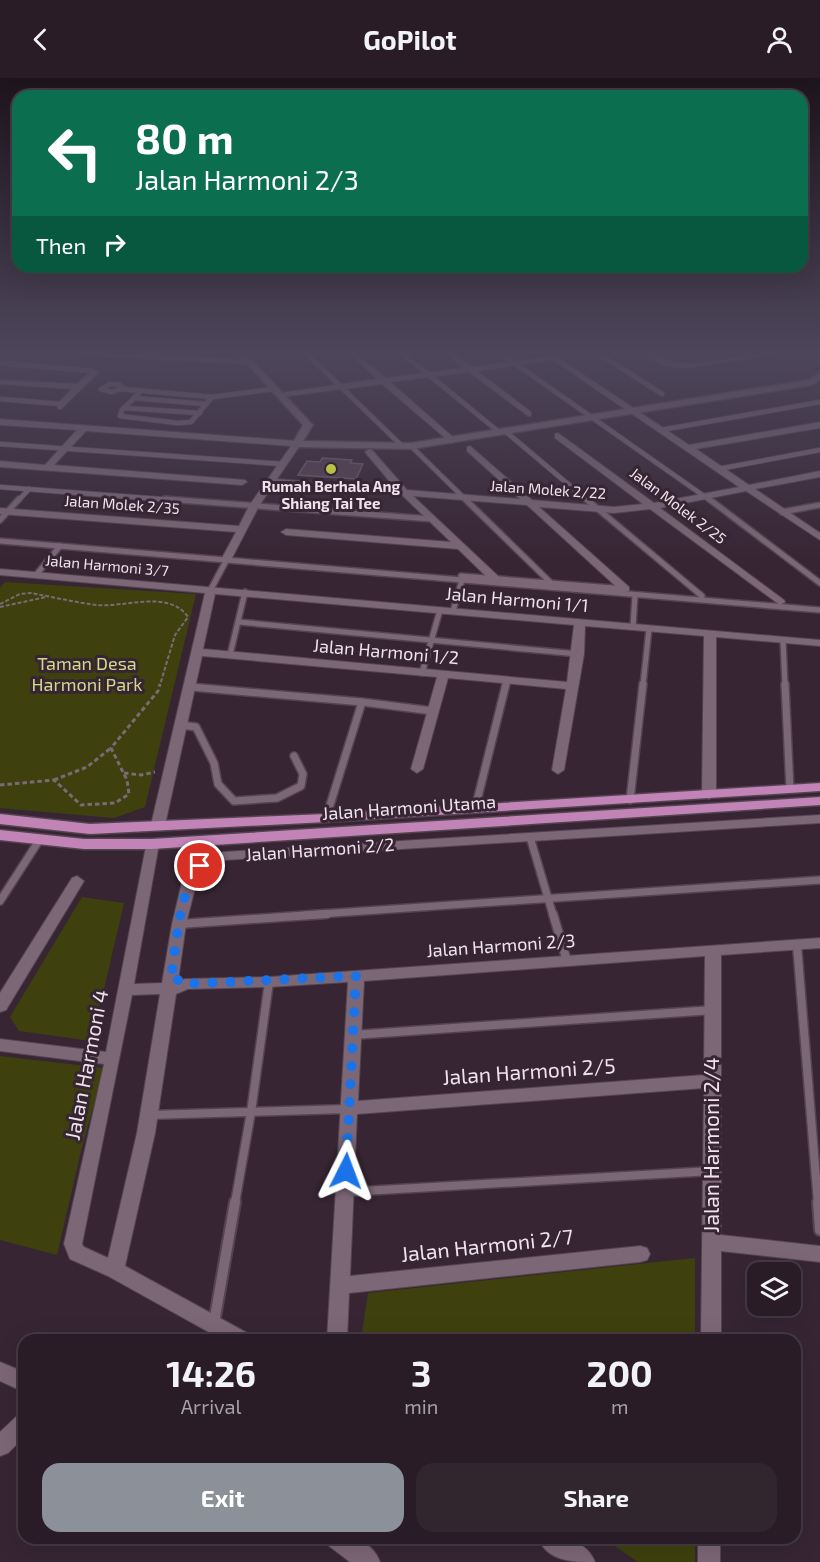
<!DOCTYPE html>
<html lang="en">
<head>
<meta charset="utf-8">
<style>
	:root { --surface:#291c26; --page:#31252e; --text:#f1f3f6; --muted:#a5a1a7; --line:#453a43; --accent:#8c9099 }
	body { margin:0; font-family:"Exo 2",sans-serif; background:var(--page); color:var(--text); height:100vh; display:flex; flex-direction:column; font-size:22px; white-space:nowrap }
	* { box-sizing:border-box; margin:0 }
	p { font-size:20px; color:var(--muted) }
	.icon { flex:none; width:33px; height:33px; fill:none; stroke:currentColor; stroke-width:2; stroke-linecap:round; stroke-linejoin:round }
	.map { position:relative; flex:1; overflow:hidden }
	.drawer { position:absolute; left:18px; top:1256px; width:783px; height:210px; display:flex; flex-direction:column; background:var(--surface); border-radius:18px; box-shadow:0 6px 24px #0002,0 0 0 2px var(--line) }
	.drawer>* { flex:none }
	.banner { position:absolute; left:12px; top:12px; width:796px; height:183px; border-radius:18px; box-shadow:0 6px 24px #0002,0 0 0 2px var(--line); background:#0b6e4f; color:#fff; overflow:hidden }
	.controls { position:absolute; left:747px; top:1184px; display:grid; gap:12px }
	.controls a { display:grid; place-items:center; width:54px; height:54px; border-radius:12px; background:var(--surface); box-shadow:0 6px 24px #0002,0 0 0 2px var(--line); font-size:30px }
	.pin { position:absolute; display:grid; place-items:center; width:51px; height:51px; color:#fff; margin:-26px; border:3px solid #fff; border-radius:50%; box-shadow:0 2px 6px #0007 }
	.me { position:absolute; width:66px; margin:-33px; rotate:3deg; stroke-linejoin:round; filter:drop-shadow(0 0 4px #0008) }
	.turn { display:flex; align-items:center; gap:21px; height:126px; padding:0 24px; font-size:27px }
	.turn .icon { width:78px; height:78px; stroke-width:2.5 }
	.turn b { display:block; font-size:42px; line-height:51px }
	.then { display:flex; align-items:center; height:57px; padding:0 24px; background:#0003; gap:12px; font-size:22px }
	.eta { display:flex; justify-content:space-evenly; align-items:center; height:102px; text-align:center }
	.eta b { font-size:36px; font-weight:700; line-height:42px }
	.button { display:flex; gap:12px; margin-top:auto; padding:12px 24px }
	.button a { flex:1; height:69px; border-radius:18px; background:var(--accent); color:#fff; font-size:24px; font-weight:700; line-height:69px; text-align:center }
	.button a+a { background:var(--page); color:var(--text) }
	header { display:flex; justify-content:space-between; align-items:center; height:78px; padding:0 24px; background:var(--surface); font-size:27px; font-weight:700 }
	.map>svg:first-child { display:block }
</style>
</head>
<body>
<header><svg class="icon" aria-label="back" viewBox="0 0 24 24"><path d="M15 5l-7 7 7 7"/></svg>GoPilot<svg class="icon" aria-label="person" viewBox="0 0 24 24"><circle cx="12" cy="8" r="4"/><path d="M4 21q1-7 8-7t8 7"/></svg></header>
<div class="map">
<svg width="820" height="1484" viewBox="0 0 820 1484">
	<rect width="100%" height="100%" fill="#372533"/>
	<!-- green -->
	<g fill="#3e410d">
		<polygon points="5,504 196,516 145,729 114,740 0,730 0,510"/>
		<polygon points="82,819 124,825 92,963 19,953 10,939"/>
		<polygon points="0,978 104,990 81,1073 57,1177 0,1162"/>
		<polygon points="695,1180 695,1261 361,1261 368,1215"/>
		<polygon points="603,1460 695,1460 695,1484 638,1484"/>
	</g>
	<!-- building -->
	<polygon fill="#544050" stroke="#705b6c" stroke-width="1.5" points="322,380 352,382 350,385 363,386 356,401 298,397 307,383 320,384"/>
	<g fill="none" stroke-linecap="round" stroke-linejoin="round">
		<defs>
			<g id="lane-far4">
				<polyline points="306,275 402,368"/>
				<polyline points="402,275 499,354"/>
				<polyline points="500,275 711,423"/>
				<polyline points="598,275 662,316"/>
				<polyline points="0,285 93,293"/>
				<polygon points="110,306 120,307 123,310 112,314 101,311"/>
				<polyline points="121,311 212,319 274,311"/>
				<polyline points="141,313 122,332 120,338 178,345 191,344 212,319"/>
				<polyline points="134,320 206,326"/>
				<polyline points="0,321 61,326"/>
				<polyline points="124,330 200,335"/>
				<polyline points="661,352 820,324"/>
				<polyline points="505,353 588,423"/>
				<polyline points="0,366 283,386"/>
				<polyline points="411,368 467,423"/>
				<polyline points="718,391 820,372"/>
				<polyline points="0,409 186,423"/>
				<polyline points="18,423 29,411"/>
			</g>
			<g id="lane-far3">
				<polyline points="165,421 432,441"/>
				<polyline points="465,421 551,505"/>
				<polyline points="586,421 702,518"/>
				<polyline points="709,421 820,505"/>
				<polyline points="782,434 820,427"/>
				<polyline points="0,442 19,421"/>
				<polyline points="0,463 820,532"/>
				<polyline points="36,497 60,468"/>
				<polyline points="461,498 626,511"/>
				<polyline points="211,511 226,483"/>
				<polyline points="453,533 462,502"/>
				<polyline points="239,544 578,576"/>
				<polyline points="633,549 635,517"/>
				<polyline points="783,562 785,607"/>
				<polyline points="230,577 245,514"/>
				<polyline points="422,595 440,532"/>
				<polyline points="506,607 507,603"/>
				<polyline points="643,607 649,551"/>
			</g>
			<g id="lane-far2">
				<polyline points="785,606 790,711"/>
				<polyline points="191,609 362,624 433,633"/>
				<polyline points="181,647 196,649 214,685 218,706 234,723 277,720 301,708 303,696 294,678"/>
				<polyline points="630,722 643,606"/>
				<polyline points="475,731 506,606"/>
				<polyline points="326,740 362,624"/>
				<polyline points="530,759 553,837"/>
				<polyline points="0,823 40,761"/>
				<polyline points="305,837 820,802"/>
			</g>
			<g id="lane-far1">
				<polyline points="553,836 567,883"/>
				<polyline points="179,846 327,836"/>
				<polyline points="797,867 818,1125"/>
				<polyline points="353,957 713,932"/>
				<polyline points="149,1037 347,1031"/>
				<polyline points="346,1114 712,1093"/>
				<polyline points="235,1125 251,1034 269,904"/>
			</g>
			<g id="lane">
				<polyline points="818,1124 820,1152"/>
				<polyline points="214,1245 235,1124"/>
			</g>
			<g id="street">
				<polygon points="82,275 119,275 249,282 253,284 249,286 86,277"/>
				<polygon points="349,275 356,275 386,300 463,290 446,275 453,275 472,289 547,279 544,275 551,275 689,367 820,344 820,350 696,371 749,407 820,393 820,399 755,411 820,455 820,462 746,413 660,430 784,522 785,524 780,527 650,431 614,435 539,429 629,509 629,513 621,513 527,427 413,418 498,498 498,502 490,502 458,471 286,457 281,454 286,451 451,464 402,417 274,406 259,428 232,480 227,483 222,480 236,454 0,436 0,430 239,448 249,428 291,368 86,353 54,387 245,402 247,404 242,407 0,389 0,383 45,387 77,352 0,347 0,341 297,363 301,366 277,401 396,411 365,374 369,371 372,372 407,412 520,421 467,373 467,369 470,368 532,422 614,429 643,426 555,360 555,356 558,355 654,425 739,409 553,282 477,293 531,334 531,338 528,338 469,294 390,304 454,360 454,364 451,365 382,306 280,319 276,317 280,315 377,301"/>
				<path d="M645 275C658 274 668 285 684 285 717 287 750 272 782 275L687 290 664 288Z"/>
				<polygon points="90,291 99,294 61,331 58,331 57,326 72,311 0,306 0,302 77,306 90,294"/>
				<path d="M0 491 820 562V568L716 559V717L709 721 702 717 704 558 585 548 584 576 564 692 558 696 552 692 566 611 448 600 423 691 417 695 411 691 437 599 202 578 165 747 158 751 151 747 205 515 0 497ZM215 516 574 547 567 604 203 571Z"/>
				<path d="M820 737V745L225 782 205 791 198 798 186 846 178 903 185 901 269 899 820 860V870L721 877V1157L820 1168V1184L721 1173V1262H701L704 1010 357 1036 350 1198 640 1168 647 1170 650 1176 647 1182 640 1184 349 1215 347 1262H327L348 904 269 909 188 911 176 916 155 1055 125 1188 249 1256 252 1262H223L108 1198 70 1181 64 1166 104 986 0 973V961L106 974 147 763H157L159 766 134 906 162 905 172 846 184 796 195 785 223 774ZM705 878 704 997 358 1023 364 903ZM160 916 137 1055 108 1180 84 1169 82 1166 132 917Z"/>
				<polygon points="77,798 84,803 6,932 0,934 0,915 72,800"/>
				<polygon points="0,1284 24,1294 24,1314 0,1303"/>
				<polygon points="24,1335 24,1359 8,1375 0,1378 0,1354 17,1338"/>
				<path d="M326 1460C348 1458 371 1460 380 1484H350L329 1468Z"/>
				<path d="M538 1460C559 1458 586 1461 595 1484 573 1484 548 1484 538 1460Z"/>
				<rect x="698" y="1460" width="22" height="24"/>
			</g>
			<polygon id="secondary" points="237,275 245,275 311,345 313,347 303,363 411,365 809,302 820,295 820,302 812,307 411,371 297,369 292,366 303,347"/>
			<g id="primary">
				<polygon points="820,705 820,713 326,744 90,756 0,746 0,736 90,746 326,736"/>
				<polygon points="820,719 820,727 152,771 84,771 0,762 0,752 84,761 152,761"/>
			</g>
		</defs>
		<!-- lane-far4 casing -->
		<use href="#lane-far4" stroke="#544451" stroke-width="6"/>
		<!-- lane-far3 casing -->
		<use href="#lane-far3" stroke="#544451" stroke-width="8"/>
		<!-- lane-far2 casing -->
		<use href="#lane-far2" stroke="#544451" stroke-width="10"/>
		<!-- lane-far1 casing -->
		<use href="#lane-far1" stroke="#544451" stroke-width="11"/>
		<!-- lane casing -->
		<use href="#lane" stroke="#544451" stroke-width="14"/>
		<!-- street casing -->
		<use href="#street" stroke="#544451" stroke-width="2"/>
		<!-- secondary casing -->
		<use href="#secondary" stroke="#544451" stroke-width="3"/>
		<!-- primary casing -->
		<use href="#primary" stroke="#544451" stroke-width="3"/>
		<!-- path-far1 -->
		<g stroke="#796a76" stroke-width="2" stroke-dasharray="4 2" stroke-linecap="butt">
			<path d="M0 526 20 516 31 515C52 519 74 524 96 527 124 530 169 511 188 539L175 557 160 607"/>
			<polyline points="0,529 46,519"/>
		</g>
		<!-- path -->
		<g stroke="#796a76" stroke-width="3" stroke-dasharray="4.5 3" stroke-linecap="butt">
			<polyline points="124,695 141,697 155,694"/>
			<polyline points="54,702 87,689 111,670"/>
			<polyline points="0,707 54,702 81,727 115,725 129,716 127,702 111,670 158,613 160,606"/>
		</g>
		<!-- lane-far4 -->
		<use href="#lane-far4" stroke="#7c6777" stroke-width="4.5"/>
		<!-- lane-far3 -->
		<use href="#lane-far3" stroke="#7c6777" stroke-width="5"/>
		<!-- lane-far2 -->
		<use href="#lane-far2" stroke="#7c6777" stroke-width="7"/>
		<!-- lane-far1 -->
		<use href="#lane-far1" stroke="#7c6777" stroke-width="8"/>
		<!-- lane -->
		<use href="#lane" stroke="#7c6777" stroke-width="10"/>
		<!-- street -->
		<use href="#street" fill="#7c6777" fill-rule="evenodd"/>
		<!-- secondary -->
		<use href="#secondary" fill="#7c6777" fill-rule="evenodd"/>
		<!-- primary -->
		<use href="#primary" fill="#c283b6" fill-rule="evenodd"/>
	</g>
	<!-- sky -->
	<linearGradient id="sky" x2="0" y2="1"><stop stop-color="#1e141c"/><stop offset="0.57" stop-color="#4d465b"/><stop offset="1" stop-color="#4d465b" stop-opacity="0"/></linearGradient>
	<rect width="820" height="482" fill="url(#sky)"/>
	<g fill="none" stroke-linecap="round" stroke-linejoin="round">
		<!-- route -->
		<path stroke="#1a73e8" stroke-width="10" stroke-dasharray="0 18" d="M200 788C180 807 175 873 171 902H180L185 906 356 898 346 1093"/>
	</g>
	<!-- markers -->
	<circle fill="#b9c046" stroke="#372533" stroke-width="2" cx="331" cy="391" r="6"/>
	<g text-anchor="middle" stroke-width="6" stroke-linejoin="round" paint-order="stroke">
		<!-- far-poi labels -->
		<g font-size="15" font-weight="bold" fill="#eee2eb" stroke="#372533">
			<text x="331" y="414">Rumah Berhala Ang<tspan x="331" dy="17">Shiang Tai Tee</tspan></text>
		</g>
		<!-- far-street labels -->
		<g font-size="15" fill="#eee2eb" stroke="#372533">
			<text transform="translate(548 412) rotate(4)" y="5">Jalan Molek 2/22</text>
			<text transform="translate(122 427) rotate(4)" y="5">Jalan Molek 2/35</text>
			<text transform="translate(678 428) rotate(37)" y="5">Jalan Molek 2/25</text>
			<text transform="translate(107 488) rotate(5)" y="5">Jalan Harmoni 3/7</text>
		</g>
		<!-- street labels -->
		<g font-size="18" fill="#eee2eb" stroke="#372533">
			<text transform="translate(517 522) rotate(5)" y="6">Jalan Harmoni 1/1</text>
			<text transform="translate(386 574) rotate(5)" y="6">Jalan Harmoni 1/2</text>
			<text transform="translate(409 730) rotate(-4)" y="6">Jalan Harmoni Utama</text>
			<text transform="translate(320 772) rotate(-4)" y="6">Jalan Harmoni 2/2</text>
			<text transform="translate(501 868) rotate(-4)" y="6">Jalan Harmoni 2/3</text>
		</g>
		<!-- park labels -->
		<g font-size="18" fill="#d2d988" stroke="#372533">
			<text x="87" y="592">Taman Desa<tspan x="87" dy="21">Harmoni Park</tspan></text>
		</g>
		<!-- near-street labels -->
		<g font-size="21" fill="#eee2eb" stroke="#372533">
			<text transform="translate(87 987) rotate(-79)" y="7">Jalan Harmoni 4</text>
			<text transform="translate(529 994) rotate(-4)" y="7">Jalan Harmoni 2/5</text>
			<text transform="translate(712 1067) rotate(-90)" y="7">Jalan Harmoni 2/4</text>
			<text transform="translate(487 1168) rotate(-6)" y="7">Jalan Harmoni 2/7</text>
		</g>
	</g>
</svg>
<div class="controls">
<a><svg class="icon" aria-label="layers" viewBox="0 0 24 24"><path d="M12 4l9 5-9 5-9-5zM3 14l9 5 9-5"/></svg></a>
</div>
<div class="pin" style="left:200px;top:788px;background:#d93025"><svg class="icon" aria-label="arrive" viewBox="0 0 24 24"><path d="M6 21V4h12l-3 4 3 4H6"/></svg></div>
<svg class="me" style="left:346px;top:1093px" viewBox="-20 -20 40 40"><path d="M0-17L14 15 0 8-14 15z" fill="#1a73e8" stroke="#fff" stroke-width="4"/></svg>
<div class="banner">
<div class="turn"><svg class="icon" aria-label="left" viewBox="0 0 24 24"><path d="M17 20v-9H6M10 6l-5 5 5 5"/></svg><div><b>80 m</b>Jalan Harmoni 2/3</div></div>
<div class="then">Then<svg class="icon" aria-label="right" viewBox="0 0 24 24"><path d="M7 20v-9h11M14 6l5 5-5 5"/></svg></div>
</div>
<section class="drawer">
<div class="eta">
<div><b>14:26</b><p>Arrival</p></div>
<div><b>3</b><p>min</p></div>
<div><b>200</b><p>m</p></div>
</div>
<div class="button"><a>Exit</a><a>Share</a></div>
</section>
</div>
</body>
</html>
